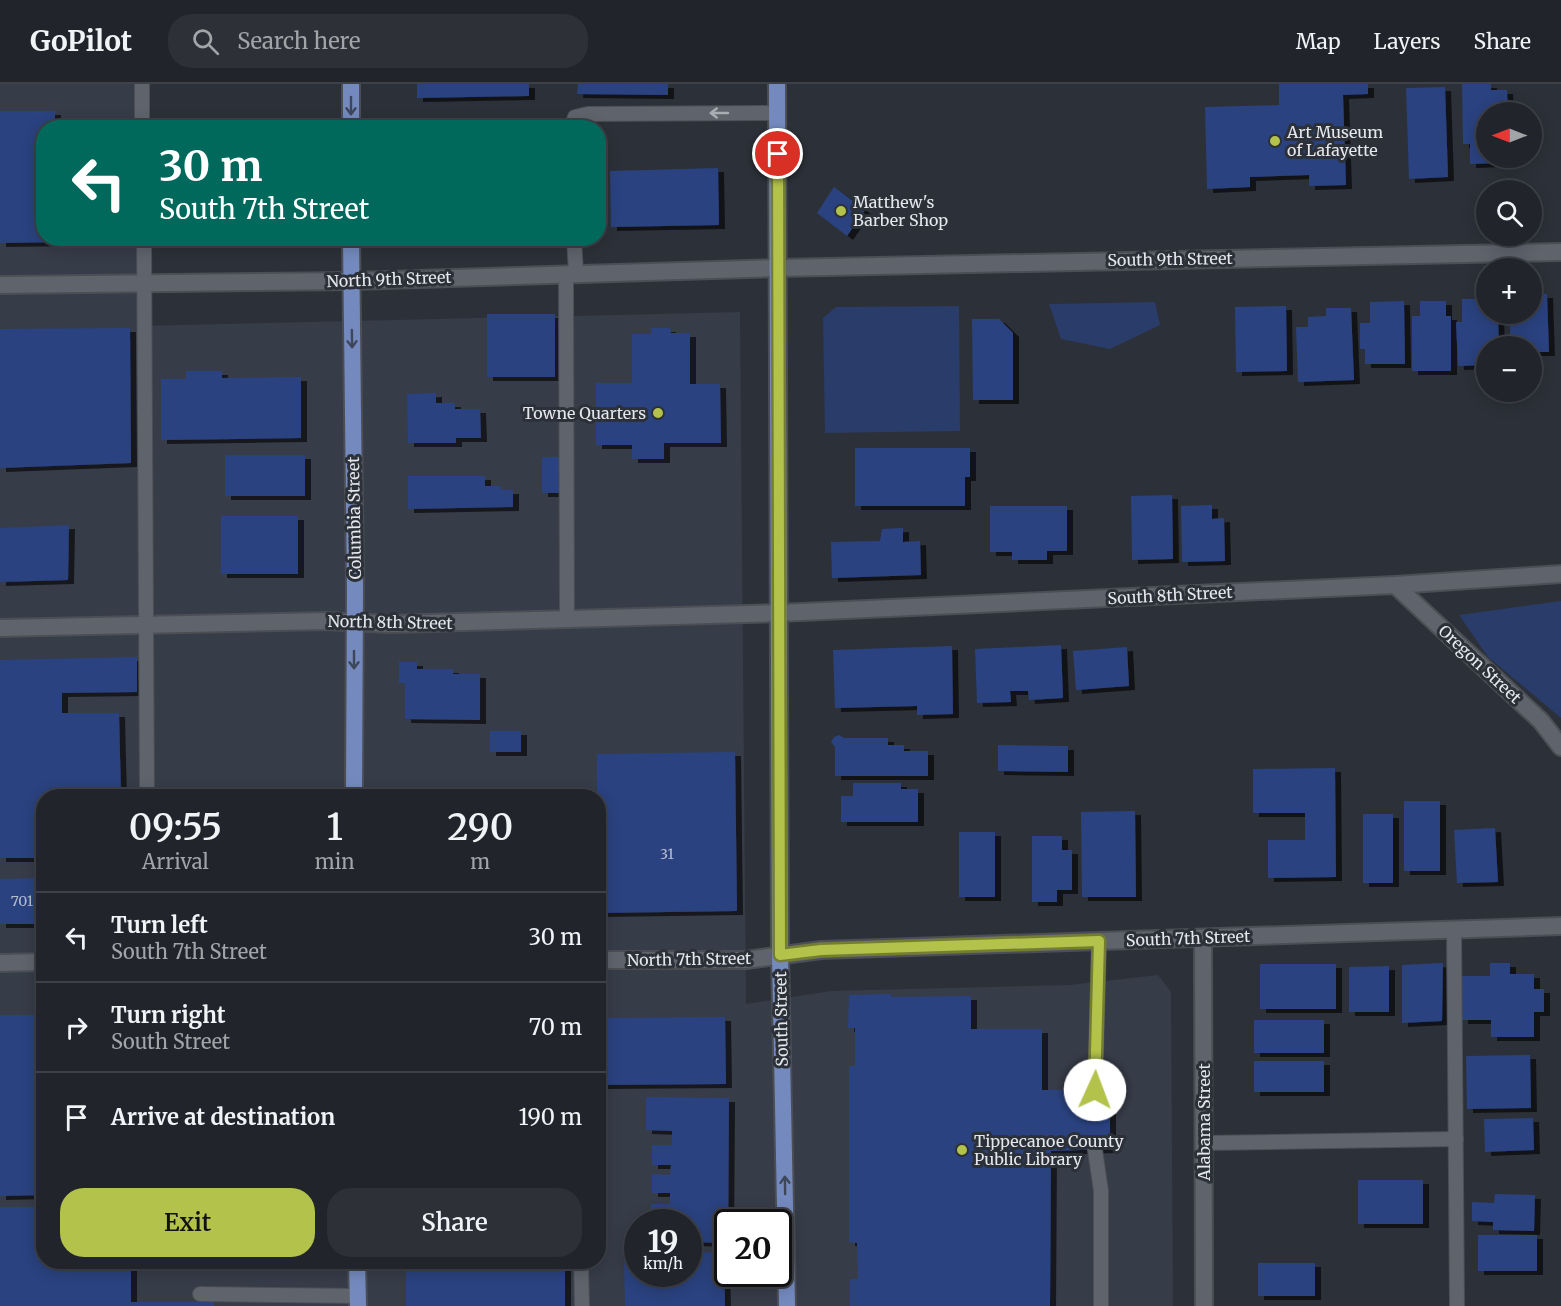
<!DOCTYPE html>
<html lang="en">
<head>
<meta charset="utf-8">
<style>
	:root { --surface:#21242a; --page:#2d3036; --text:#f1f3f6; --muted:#a2a4a8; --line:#3e4147; --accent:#b2c24b }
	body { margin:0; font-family:Merriweather,serif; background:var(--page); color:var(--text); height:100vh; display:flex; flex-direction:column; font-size:22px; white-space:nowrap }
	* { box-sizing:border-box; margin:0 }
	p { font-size:20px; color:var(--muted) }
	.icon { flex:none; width:33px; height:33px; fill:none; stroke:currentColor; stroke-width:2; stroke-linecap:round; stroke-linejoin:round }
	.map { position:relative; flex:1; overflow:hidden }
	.drawer { position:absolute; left:36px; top:705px; width:570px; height:480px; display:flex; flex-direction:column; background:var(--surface); border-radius:24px; box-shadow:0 3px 15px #0003,0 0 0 2px var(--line) }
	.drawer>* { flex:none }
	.hud { position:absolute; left:36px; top:36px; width:570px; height:126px; border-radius:24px; box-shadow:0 3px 15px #0003,0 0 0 2px var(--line); background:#00695c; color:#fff; overflow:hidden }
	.needle { width:39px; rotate:270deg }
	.fabs { position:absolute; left:1476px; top:18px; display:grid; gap:12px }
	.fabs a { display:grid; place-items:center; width:66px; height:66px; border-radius:50%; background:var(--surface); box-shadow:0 3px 15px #0003,0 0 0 2px var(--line); font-size:30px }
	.speed { position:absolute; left:624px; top:1125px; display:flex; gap:12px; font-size:30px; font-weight:700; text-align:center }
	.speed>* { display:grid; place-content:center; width:78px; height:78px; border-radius:50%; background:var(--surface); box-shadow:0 3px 15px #0003,0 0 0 2px var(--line); line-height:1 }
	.speed small { font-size:15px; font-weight:400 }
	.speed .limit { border:3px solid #111; border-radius:9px; background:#fff; color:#111 }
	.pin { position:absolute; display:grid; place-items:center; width:51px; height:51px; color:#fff; margin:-26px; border:3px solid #fff; border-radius:50%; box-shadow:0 2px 6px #0007 }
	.me { position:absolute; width:66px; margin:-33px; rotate:2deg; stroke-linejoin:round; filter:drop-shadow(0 0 4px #0008) }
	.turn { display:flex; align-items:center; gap:21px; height:126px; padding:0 24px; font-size:27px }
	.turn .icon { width:78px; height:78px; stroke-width:2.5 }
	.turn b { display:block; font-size:42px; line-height:51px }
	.eta { display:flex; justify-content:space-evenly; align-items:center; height:102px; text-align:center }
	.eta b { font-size:36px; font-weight:600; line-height:42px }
	.primary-button { display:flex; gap:12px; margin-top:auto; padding:12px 24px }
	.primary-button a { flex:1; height:69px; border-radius:24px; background:var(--accent); color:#111; font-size:24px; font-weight:600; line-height:69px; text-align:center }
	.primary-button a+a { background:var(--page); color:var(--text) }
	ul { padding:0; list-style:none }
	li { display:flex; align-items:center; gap:18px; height:90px; padding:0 24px; border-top:2px solid var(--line) }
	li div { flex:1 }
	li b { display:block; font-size:22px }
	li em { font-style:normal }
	header { display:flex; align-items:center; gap:36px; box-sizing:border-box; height:84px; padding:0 30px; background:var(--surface); border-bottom:2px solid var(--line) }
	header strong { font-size:28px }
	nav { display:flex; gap:33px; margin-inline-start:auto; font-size:21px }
	.search { width:420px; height:54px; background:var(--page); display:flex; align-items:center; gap:15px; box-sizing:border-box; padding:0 21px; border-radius:24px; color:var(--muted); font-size:22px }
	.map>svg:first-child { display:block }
</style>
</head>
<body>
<header>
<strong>GoPilot</strong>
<div class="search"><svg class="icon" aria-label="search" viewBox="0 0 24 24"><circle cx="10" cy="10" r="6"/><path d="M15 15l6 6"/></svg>Search here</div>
<nav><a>Map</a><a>Layers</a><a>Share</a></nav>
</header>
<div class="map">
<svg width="1561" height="1222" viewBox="0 0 1561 1222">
	<defs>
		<filter id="shadow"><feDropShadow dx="6" dy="4" stdDeviation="0" flood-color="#0009"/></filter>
	</defs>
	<rect width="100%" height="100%" fill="#2c3038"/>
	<!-- built -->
	<path fill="#363c48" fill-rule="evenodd" d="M0 0H135L136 43 44 44V154L137 155 138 242 740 228 746 920 831 907 1069 901 1158 891 1171 908 1173 1222H0ZM44 712H598V1178H44ZM638 1138H688V1190H638ZM728 1138H778V1190H728Z"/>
	<!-- green -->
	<g fill="#2a3c69">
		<polygon points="1155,218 1160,241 1110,265 1061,255 1049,220"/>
		<polygon points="959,222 960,347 825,349 823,234 836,223"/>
		<polygon points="1561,517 1561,634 1488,573 1459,531"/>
	</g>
	<!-- building -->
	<g fill="#2b427f" filter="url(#shadow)">
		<polygon points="417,0 529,0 529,12 417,14"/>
		<polygon points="578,0 668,0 668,11 577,10"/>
		<polygon points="1279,0 1368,0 1368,10 1343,11 1346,101 1309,102 1309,91 1250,93 1250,103 1207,105 1205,23 1279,21"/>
		<polygon points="1462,0 1491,0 1491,6 1507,6 1508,28 1486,28 1486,74 1499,74 1499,79 1470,80 1470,60 1463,60"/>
		<polygon points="1445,3 1448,93 1409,95 1406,4"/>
		<polygon points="0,27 55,27 55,44 44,44 44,154 129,154 129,157 0,159"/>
		<polygon points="718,84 719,141 611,143 610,87"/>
		<polygon points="834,103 865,126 847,152 817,129"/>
		<polygon points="1532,210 1547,210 1549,268 1532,268 1532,262 1510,262 1510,230 1532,230"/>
		<polygon points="1462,215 1486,215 1486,230 1498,230 1499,262 1486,262 1486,281 1458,282 1456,238 1462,238"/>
		<polygon points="1404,217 1405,280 1365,280 1365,265 1360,265 1360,239 1370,239 1370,218"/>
		<polygon points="1420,217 1446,217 1446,232 1451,232 1451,287 1412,287 1412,232 1420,232"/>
		<polygon points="1286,222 1287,287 1236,288 1235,223"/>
		<polygon points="1326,224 1351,224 1354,296 1298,298 1296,243 1308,243 1308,233 1326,232"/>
		<rect x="487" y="230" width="68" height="63"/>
		<polygon points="972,235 999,235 1013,249 1013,316 973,316"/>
		<polygon points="130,244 131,379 0,384 0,245"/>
		<polygon points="651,244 670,244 671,249 690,249 690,300 720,300 721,359 664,359 664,375 632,375 632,361 596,361 596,299 632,299 632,250 651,250"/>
		<polygon points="186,287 222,287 222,294 301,293 301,354 161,356 161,295 186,295"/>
		<polygon points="436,309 436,319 455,319 455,325 480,325 481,354 456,354 456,359 408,359 407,310"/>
		<polygon points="855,364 970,364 970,393 965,393 965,422 855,422"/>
		<rect x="225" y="371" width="80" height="41"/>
		<rect x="542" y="373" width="21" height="36"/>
		<polygon points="408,392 485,392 485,402 501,402 501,406 513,406 513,423 408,425"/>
		<polygon points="1172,411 1173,475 1132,476 1131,412"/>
		<polygon points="1212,421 1212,435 1224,434 1225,477 1182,478 1181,422"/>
		<polygon points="990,422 1067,422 1067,467 1047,467 1047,476 1012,476 1012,468 990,468"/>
		<rect x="221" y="432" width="77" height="58"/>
		<polygon points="69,441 68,496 0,498 0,444"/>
		<polygon points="903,444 903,458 920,457 921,491 832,494 831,458 880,457 882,445"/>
		<polygon points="1061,561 1063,614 1029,616 1028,607 1010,607 1011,618 977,619 975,565"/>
		<polygon points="952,562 953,630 917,631 917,622 835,624 833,566"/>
		<polygon points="1127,563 1129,602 1076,606 1073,567"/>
		<polygon points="137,573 137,608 62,609 62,629 119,629 121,712 44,712 44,774 0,774 0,576"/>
		<polygon points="399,578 417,578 417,585 453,585 453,590 480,590 480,636 405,635 405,599 399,599"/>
		<rect x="490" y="647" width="31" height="21"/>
		<polygon points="839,651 844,654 888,654 888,661 904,661 904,667 928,667 928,692 835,692 835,663 831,658 834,653"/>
		<polygon points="998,661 1068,662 1068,688 998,687"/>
		<polygon points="735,668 737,827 598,829 598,712 582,712 582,709 597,708 597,670"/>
		<polygon points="1335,684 1336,793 1268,794 1268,756 1305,756 1305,729 1253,729 1253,685"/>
		<polygon points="853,699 901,699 901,705 918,705 918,738 841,738 841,712 853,712"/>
		<rect x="498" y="707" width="61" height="5"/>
		<rect x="1404" y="717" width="36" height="70"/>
		<polygon points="1135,727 1136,813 1082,813 1081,728"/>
		<rect x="1363" y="730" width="30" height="69"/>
		<polygon points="1495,744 1498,798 1457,799 1454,746"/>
		<rect x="959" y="748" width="36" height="65"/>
		<polygon points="1032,752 1062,752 1062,766 1072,766 1072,806 1057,806 1057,818 1032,818"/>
		<polygon points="44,794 44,840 0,840 0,795"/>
		<polygon points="1443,879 1442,937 1402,939 1402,881"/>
		<polygon points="1490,879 1510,879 1510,890 1534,890 1534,905 1544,905 1544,928 1534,928 1534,953 1491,953 1491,936 1462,936 1462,892 1490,892"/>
		<rect x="1260" y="880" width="76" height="45"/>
		<polygon points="1389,882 1389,928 1349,928 1349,883"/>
		<polygon points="891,910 891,913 971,912 971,945 1042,945 1042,1006 1110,1006 1110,1065 1051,1067 1050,1222 850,1222 850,1195 858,1195 857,1159 849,1158 849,982 855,982 855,944 848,944 849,911"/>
		<polygon points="0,931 44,931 44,1111 0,1112"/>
		<polygon points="725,933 726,1000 598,1001 598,934"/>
		<rect x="1254" y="936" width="70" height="33"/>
		<polygon points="1530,971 1531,1024 1467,1025 1466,972"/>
		<rect x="1254" y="977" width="70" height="31"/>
		<polygon points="646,1013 729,1014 728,1159 688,1158 688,1138 651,1138 651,1120 670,1120 670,1109 652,1109 652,1090 670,1091 671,1081 652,1081 652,1061 672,1061 672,1047 646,1046"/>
		<polygon points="1533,1034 1534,1066 1485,1068 1484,1035"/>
		<rect x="1358" y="1096" width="65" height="44"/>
		<polygon points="1495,1110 1535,1111 1534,1147 1493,1146 1493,1138 1472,1137 1472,1118 1494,1119"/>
		<polygon points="0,1123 44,1123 44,1178 131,1178 131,1218 214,1218 214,1222 0,1222"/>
		<rect x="1478" y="1151" width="59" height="36"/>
		<polygon points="724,1168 725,1222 625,1222 624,1171 638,1170 638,1190 688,1190 688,1169"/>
		<rect x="406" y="1178" width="159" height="44"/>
		<rect x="1258" y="1179" width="57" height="33"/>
	</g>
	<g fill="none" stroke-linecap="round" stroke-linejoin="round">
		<defs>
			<g id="service">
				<polyline points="142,0 142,44"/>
				<polyline points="571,44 575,33 588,30 777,29"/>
				<polyline points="144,154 147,712"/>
				<polyline points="574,154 576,189"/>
				<polyline points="566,190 567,535"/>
				<polyline points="1454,845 1457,1222"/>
				<polyline points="1095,1006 1099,857"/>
				<polyline points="1204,1059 1456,1055"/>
				<polyline points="1095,1066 1101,1107 1101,1222"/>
				<polyline points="581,1178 582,1222"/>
				<polyline points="200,1210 358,1212"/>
			</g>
			<g id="minor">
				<polyline points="1395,501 1541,637 1561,663"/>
				<polyline points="0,544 326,537 391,540 779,529 1395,501 1561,490"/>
				<polyline points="1203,854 1204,1222"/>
				<polyline points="598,876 746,876 821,866 1561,842"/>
				<polyline points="0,879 44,878"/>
			</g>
			<polyline id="tertiary" points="779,184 1561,168"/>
			<polyline id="secondary" points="0,201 352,197 779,184"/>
			<g id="primary">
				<polyline points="777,0 780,871 787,1222"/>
				<polyline points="351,44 351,0"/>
				<polyline points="351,154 355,505 354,712"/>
				<polyline points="357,1178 358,1222"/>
			</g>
		</defs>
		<!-- service casing -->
		<use href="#service" stroke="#4b4e54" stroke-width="16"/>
		<!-- minor casing -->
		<use href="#minor" stroke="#4b4e54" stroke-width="20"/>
		<!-- tertiary casing -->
		<use href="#tertiary" stroke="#4b4e54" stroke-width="20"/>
		<!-- secondary casing -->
		<use href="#secondary" stroke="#4b4e54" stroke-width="20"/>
		<!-- primary casing -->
		<use href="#primary" stroke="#4b4e54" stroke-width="20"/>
		<!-- service -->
		<use href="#service" stroke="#5f636c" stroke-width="14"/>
		<!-- minor -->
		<use href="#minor" stroke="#5f636c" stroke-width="16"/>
		<!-- tertiary -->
		<use href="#tertiary" stroke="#5f636c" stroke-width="16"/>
		<!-- secondary -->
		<use href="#secondary" stroke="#5f636c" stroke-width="16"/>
		<!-- primary -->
		<use href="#primary" stroke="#748abe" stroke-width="16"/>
	</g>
	<!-- one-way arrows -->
	<defs><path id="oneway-shaft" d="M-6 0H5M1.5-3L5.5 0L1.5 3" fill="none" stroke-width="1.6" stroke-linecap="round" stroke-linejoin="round" transform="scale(1.5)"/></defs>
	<g stroke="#3e465a">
		<use href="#oneway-shaft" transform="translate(351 22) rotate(90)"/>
		<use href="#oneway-shaft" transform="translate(352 255) rotate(89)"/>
		<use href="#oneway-shaft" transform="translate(354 576) rotate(90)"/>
		<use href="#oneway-shaft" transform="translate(785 1101) rotate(-91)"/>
	</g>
	<use stroke="#a9acb2" href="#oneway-shaft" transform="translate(719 29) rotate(180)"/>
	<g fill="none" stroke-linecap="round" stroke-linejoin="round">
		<defs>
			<polyline id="route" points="778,70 780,871 821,866 1099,857 1095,1006"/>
		</defs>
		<!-- route casing -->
		<use href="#route" stroke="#747e31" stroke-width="15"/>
		<!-- route -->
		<use href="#route" stroke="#b2c24b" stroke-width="10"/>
	</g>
	<!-- markers -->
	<g fill="#b2c24b" stroke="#2c3038" stroke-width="2">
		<circle cx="1275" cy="57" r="6"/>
		<circle cx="841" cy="127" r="6"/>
		<circle cx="658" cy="329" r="6"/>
		<circle cx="962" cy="1066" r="6"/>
	</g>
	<g text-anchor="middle" stroke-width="6" stroke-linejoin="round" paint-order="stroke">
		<!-- number labels -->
		<g font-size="14" fill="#b6bed1">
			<text x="667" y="775">31</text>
			<text x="22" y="822">701</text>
		</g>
		<!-- poi labels -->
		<g font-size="16" fill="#e5e7ec" stroke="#2c3038" text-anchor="start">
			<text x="1287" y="54">Art Museum<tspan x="1287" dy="18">of Lafayette</tspan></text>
			<text x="853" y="124">Matthew's<tspan x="853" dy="18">Barber Shop</tspan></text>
			<text x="646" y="335" text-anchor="end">Towne Quarters</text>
			<text x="974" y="1063">Tippecanoe County<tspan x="974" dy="18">Public Library</tspan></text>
		</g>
		<!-- street labels -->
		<g font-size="16" fill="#e5e7ec" stroke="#2c3038">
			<text transform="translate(1170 175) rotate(-1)" y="6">South 9th Street</text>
			<text transform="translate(389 195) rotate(-2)" y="6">North 9th Street</text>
			<text transform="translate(354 434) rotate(-91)" y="6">Columbia Street</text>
			<text transform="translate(1170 511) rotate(-3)" y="6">South 8th Street</text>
			<text transform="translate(390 538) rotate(1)" y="6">North 8th Street</text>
			<text transform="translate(1480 580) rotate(43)" y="6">Oregon Street</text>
			<text transform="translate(1188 854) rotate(-2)" y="6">South 7th Street</text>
			<text transform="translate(689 875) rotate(-1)" y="6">North 7th Street</text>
			<text transform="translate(781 935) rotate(-91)" y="6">South Street</text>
			<text transform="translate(1204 1038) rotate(-90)" y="6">Alabama Street</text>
		</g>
	</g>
</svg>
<div class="fabs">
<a><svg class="needle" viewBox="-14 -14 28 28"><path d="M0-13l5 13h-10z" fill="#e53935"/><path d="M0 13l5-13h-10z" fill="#a2a4a8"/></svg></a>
<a><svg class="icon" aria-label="search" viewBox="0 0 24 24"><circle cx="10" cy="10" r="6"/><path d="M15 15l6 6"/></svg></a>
<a>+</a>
<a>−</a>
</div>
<div class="speed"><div>19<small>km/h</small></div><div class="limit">20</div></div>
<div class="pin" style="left:778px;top:70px;background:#d93025"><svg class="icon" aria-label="arrive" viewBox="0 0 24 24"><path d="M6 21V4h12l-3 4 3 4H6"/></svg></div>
<svg class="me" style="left:1095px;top:1006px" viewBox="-20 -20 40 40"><circle r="19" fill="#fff"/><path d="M0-13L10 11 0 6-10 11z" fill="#b2c24b"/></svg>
<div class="hud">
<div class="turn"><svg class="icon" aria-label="left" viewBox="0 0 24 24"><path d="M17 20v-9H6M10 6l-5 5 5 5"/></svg><div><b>30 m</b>South 7th Street</div></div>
</div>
<section class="drawer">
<div class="eta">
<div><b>09:55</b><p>Arrival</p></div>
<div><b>1</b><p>min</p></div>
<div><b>290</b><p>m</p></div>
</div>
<ul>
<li><svg class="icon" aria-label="left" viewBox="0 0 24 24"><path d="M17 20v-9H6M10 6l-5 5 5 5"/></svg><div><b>Turn left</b><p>South 7th Street</p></div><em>30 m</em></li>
<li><svg class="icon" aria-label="right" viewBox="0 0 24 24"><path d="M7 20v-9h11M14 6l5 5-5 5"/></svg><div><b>Turn right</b><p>South Street</p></div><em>70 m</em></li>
<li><svg class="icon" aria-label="arrive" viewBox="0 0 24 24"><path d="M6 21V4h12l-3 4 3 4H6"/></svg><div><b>Arrive at destination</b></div><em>190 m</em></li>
</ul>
<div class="primary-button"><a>Exit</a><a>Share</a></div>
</section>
</div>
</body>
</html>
